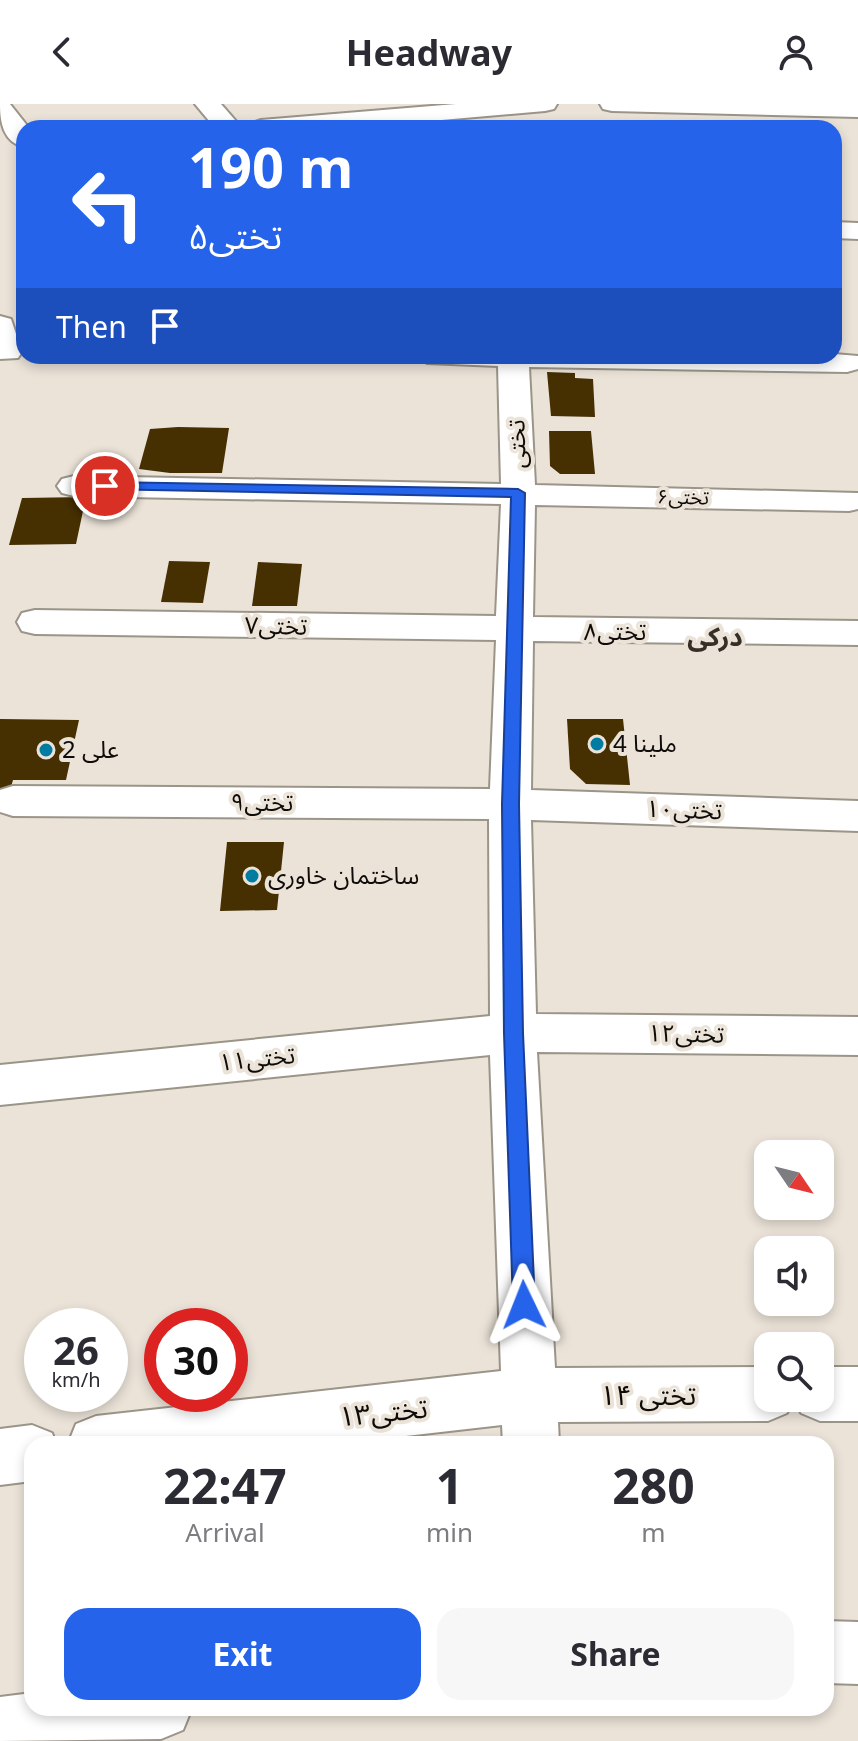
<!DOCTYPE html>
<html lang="en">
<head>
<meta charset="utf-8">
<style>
	:root { --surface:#fff; --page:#f7f7f7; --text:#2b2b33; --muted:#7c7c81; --accent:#2563eb }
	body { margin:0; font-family:"Noto Sans","Noto Sans Arabic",sans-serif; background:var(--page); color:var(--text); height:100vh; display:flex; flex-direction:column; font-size:30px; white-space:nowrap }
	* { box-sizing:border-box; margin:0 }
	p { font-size:26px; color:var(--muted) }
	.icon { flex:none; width:44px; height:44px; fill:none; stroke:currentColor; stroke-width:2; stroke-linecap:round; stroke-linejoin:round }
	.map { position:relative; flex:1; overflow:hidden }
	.side { position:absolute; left:24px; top:1332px; width:810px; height:280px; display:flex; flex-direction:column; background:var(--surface); border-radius:24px; box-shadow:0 4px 12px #0003 }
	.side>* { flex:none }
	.banner { position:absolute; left:16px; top:16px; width:826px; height:244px; border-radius:24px; box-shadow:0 4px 12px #0003; background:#2563eb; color:#fff; overflow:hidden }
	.needle { width:52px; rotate:125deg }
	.buttons { position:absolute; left:754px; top:1036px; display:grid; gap:16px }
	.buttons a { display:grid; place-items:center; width:80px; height:80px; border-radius:16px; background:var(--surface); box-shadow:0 4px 12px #0003; font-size:40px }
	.speed { position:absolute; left:24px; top:1204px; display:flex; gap:16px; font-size:40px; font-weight:700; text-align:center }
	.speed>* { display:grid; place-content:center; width:104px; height:104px; border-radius:50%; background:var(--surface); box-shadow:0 4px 12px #0003; line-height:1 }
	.speed small { font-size:20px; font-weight:400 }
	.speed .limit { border:12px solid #d22; background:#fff; color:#111 }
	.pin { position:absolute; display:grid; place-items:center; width:68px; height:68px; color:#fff; margin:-34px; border:4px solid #fff; border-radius:50%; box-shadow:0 2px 8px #0007 }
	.me { position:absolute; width:88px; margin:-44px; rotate:358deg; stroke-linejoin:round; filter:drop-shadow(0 0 6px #0008) }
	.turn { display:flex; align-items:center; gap:28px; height:168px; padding:0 40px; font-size:36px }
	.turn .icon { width:104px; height:104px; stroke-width:2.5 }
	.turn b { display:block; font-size:56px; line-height:68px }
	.then { display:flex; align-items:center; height:76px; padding:0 40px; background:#0003; gap:16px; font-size:30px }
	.eta { display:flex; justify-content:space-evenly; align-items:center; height:136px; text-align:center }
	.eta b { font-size:48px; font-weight:700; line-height:56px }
	.primary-button { display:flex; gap:16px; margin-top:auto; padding:16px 40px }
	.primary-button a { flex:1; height:92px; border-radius:24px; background:var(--accent); color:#fff; font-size:32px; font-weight:700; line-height:92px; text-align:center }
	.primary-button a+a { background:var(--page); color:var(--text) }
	header { display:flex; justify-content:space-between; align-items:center; height:104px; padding:0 40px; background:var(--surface); font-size:36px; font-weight:700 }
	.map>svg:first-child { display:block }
</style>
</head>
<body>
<header><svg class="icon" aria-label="back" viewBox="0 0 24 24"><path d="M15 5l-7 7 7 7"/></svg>Headway<svg class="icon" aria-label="person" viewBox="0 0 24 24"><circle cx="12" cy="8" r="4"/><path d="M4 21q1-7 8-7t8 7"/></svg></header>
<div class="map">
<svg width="858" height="1637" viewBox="0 0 858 1637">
	<rect width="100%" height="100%" fill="#ebe3d8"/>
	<!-- building -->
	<g fill="#462f01">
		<polygon points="547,268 575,269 575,274 593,275 595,313 551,312"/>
		<polygon points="178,323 229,324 222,369 170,369 139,365 150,325"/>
		<polygon points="549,327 591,327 595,370 560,370 550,362"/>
		<polygon points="86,393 76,440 9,441 22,394"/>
		<polygon points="169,457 210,458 203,499 161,498"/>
		<polygon points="258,458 302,460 297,502 252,502"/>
		<polygon points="0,615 79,616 66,676 13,676 9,690 0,690"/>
		<polygon points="567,615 623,615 630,681 586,680 570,665"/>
		<polygon points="227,738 284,738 277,806 220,807"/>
	</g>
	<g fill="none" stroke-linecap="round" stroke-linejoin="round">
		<defs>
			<g id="minor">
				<path d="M0 0H10L29 24H24V43C3 38 0 18 0 0Z"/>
				<polygon points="195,0 221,0 242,24 215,24"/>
				<polygon points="456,0 557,0 554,5 545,7 350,24 248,24 252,19 261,16"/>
				<polygon points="600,0 858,0 858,13 612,7 603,5"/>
				<polygon points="834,118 858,119 858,135 834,134"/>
				<polygon points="0,212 11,215 22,248 18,254 0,255"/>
				<polygon points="834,250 858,252 858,265 847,268 529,263 535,381 858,389 858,405 849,407 535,401 533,513 858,517 858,541 533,537 531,686 858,697 858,727 531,716 536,910 858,913 858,951 537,948 555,1264 768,1263 768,1294 794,1294 787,1309 768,1317 558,1318 559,1340 503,1340 502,1321 336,1340 68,1340 76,1320 96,1312 501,1267 490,951 0,1001 0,961 490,912 489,715 13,712 0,708 0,686 13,682 490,685 496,536 35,530 22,527 17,518 22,509 35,506 496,512 501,400 74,392 62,389 57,382 62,375 74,372 501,380 498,262 427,259 423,252 834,252"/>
				<polygon points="820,1263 858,1263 858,1317 820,1317 801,1309 794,1294 820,1294"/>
				<polygon points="32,1321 52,1329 56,1340 32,1340 32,1377 0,1381 0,1325"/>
				<polygon points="826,1517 858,1518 858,1580 826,1579"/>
				<polygon points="32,1589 32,1604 192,1604 183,1626 161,1635 0,1637 0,1593"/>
			</g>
		</defs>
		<!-- minor casing -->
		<use href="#minor" stroke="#9b9489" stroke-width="4"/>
		<!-- minor -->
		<use href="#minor" fill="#fff" fill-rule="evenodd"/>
	</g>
	<!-- route -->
	<polygon fill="#2563eb" stroke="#184099" stroke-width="2" points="105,378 518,385 525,389 519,700 523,929 535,1201 532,1208 524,1211 516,1208 513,1201 504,929 502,700 511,393 100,385 100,379"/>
	<!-- markers -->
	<g fill="#007ca3" stroke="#ebe3d8" stroke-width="3">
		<circle cx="597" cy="640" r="8"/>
		<circle cx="46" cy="646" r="8"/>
		<circle cx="252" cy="772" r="8"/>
	</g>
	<g text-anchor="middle" stroke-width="8" stroke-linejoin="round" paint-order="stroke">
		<!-- far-street labels -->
		<g font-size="20" fill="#0e0b08" stroke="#ebe3d8">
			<text transform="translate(683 393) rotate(1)" y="7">تختی۶</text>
		</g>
		<!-- street labels -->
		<g font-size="24" fill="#0e0b08" stroke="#ebe3d8">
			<text transform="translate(517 340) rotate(-92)" y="8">تختی</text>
			<text transform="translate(276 522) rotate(1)" y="8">تختی۷</text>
			<text x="615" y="536">تختی۸</text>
			<text x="262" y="707">تختی۹</text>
			<text transform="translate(684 706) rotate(2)" y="8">تختی۱۰</text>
			<text transform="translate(686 930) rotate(1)" y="8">تختی۱۲</text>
			<text transform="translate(257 955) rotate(-6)" y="8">تختی۱۱</text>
		</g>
		<!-- poi labels -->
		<g font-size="24" fill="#0e0b08" stroke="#ebe3d8" text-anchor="start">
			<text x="613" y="648">ملینا 4</text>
			<text x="62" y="654">علی 2</text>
			<text x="268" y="780">ساختمان خاوری</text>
		</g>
		<!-- neighbourhood labels -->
		<g font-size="26" font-weight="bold" fill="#352f26" stroke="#ebe3d8">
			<text x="715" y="542">درکی</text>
		</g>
		<!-- near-street labels -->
		<g font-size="28" fill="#0e0b08" stroke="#ebe3d8">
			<text x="648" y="1301">تختی ۱۴</text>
			<text transform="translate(383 1308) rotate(-6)" y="10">تختی۱۳</text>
		</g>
	</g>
</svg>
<div class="buttons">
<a><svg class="needle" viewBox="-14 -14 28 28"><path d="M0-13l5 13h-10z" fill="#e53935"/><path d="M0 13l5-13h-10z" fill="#7c7c81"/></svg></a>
<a><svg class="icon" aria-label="sound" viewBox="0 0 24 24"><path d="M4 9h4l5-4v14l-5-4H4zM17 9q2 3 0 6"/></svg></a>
<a><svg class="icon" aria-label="search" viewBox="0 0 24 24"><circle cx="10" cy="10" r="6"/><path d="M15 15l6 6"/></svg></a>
</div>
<div class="speed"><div>26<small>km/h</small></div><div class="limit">30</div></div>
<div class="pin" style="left:105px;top:382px;background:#d93025"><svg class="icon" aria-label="arrive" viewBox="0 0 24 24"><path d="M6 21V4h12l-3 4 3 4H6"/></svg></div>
<svg class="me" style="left:524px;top:1201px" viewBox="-20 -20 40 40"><path d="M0-17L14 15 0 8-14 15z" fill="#2563eb" stroke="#fff" stroke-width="4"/></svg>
<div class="banner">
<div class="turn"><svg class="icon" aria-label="left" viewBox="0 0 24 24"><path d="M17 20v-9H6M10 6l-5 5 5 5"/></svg><div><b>190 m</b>تختی۵</div></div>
<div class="then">Then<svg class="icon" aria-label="arrive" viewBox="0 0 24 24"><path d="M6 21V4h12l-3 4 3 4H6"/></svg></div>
</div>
<section class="side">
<div class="eta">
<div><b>22:47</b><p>Arrival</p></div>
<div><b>1</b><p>min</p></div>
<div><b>280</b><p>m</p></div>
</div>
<div class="primary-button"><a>Exit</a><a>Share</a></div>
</section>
</div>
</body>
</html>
